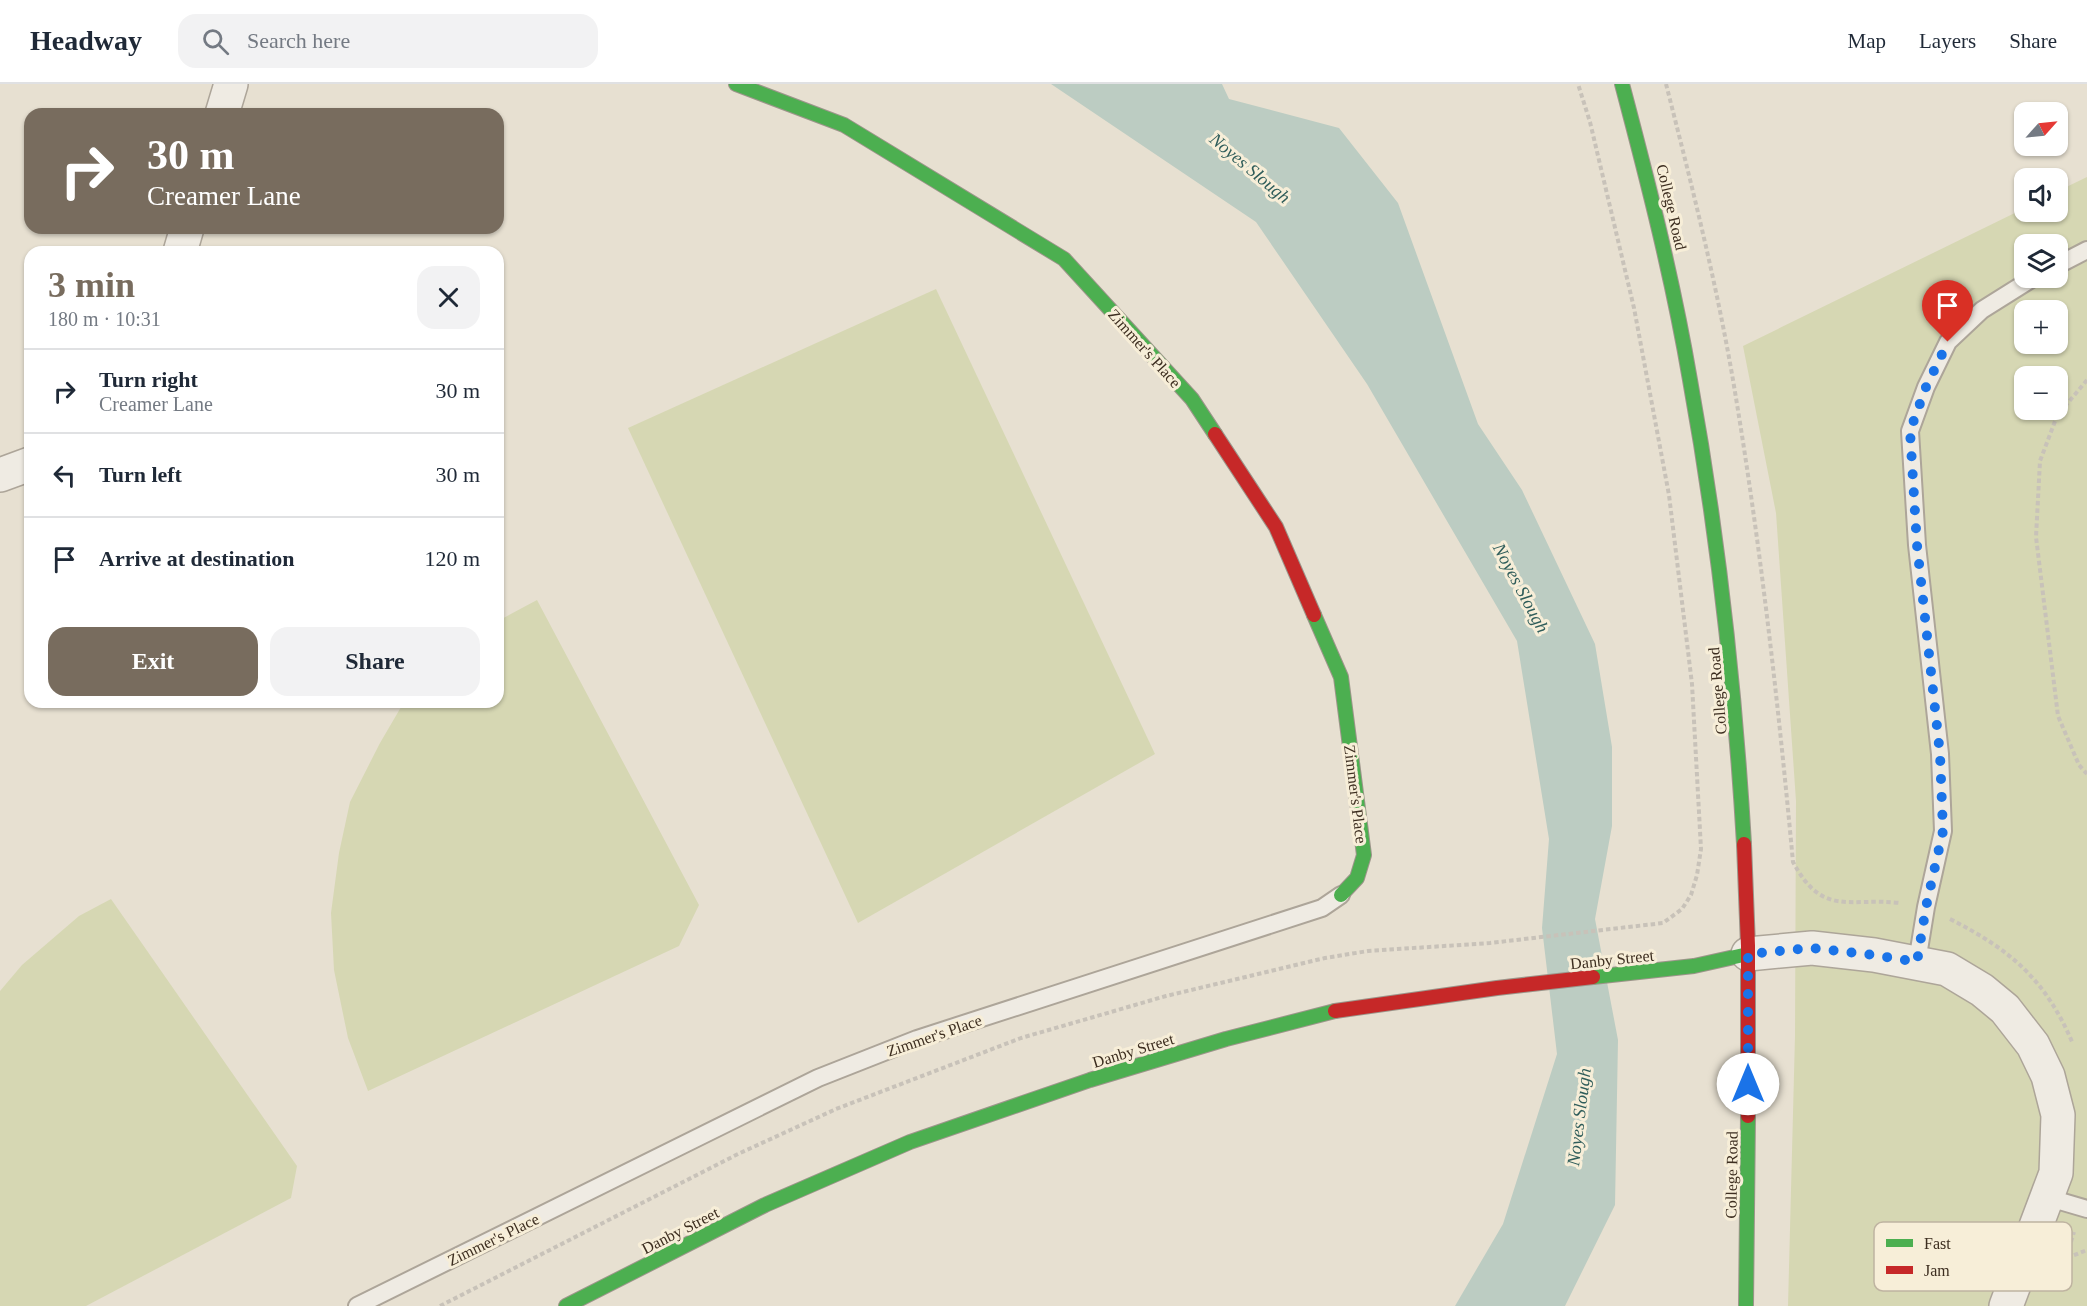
<!DOCTYPE html>
<html lang="en">
<head>
<meta charset="utf-8">
<style>
	:root { --surface:#fff; --page:#f2f2f3; --text:#1f2937; --muted:#747a83; --line:#e0e1e3; --accent:#786c5e }
	body { margin:0; font-family:"Times New Roman",serif; background:var(--page); color:var(--text); height:100vh; display:flex; flex-direction:column; font-size:22px; white-space:nowrap }
	* { box-sizing:border-box; margin:0 }
	p { font-size:20px; color:var(--muted) }
	.icon { flex:none; width:33px; height:33px; fill:none; stroke:currentColor; stroke-width:2; stroke-linecap:round; stroke-linejoin:round }
	.map { position:relative; flex:1; overflow:hidden }
	.side { position:absolute; left:24px; top:162px; width:480px; height:462px; display:flex; flex-direction:column; background:var(--surface); border-radius:18px; box-shadow:0 2px 4px #0004 }
	.side>* { flex:none }
	.guide { position:absolute; left:24px; top:24px; width:480px; height:126px; border-radius:18px; box-shadow:0 2px 4px #0004; background:#786c5e; color:#fff; overflow:hidden }
	.needle { width:39px; rotate:63deg }
	.controls { position:absolute; left:2014px; top:18px; display:grid; gap:12px }
	.controls a { display:grid; place-items:center; width:54px; height:54px; border-radius:12px; background:var(--surface); box-shadow:0 2px 4px #0004; font-size:30px }
	.pin { position:absolute; display:grid; place-items:center; width:51px; height:51px; color:#fff; margin:-62px -26px; border-radius:50% 50% 50% 0; rotate:-45deg; box-shadow:0 0 6px #0007 }
	.pin .icon { rotate:45deg }
	.me { position:absolute; width:66px; margin:-33px; rotate:0deg; stroke-linejoin:round; filter:drop-shadow(0 0 4px #0008) }
	.turn { display:flex; align-items:center; gap:21px; height:126px; padding:0 24px; font-size:27px }
	.turn .icon { width:78px; height:78px; stroke-width:2.5 }
	.turn b { display:block; font-size:42px; line-height:51px }
	.round { display:grid; place-items:center; flex:none; width:63px; height:63px; border-radius:18px; background:var(--page) }
	.headline { display:flex; align-items:center; justify-content:space-between; height:102px; padding:0 24px }
	h1 { font-size:36px; font-weight:600; line-height:45px; color:var(--accent) }
	.button { display:flex; gap:12px; margin-top:auto; padding:12px 24px }
	.button a { flex:1; height:69px; border-radius:18px; background:var(--accent); color:#fff; font-size:24px; font-weight:600; line-height:69px; text-align:center }
	.button a+a { background:var(--page); color:var(--text) }
	ul { padding:0; list-style:none }
	li { display:flex; align-items:center; gap:18px; height:84px; padding:0 24px; border-top:2px solid var(--line) }
	li div { flex:1 }
	li b { display:block; font-size:22px }
	li em { font-style:normal }
	header { display:flex; align-items:center; gap:36px; box-sizing:border-box; height:84px; padding:0 30px; background:var(--surface); border-bottom:2px solid var(--line) }
	header strong { font-size:28px }
	nav { display:flex; gap:33px; margin-inline-start:auto; font-size:21px }
	.search { width:420px; height:54px; background:var(--page); display:flex; align-items:center; gap:15px; box-sizing:border-box; padding:0 21px; border-radius:18px; color:var(--muted); font-size:22px }
	.map>svg:first-child { display:block }
</style>
</head>
<body>
<header>
<strong>Headway</strong>
<div class="search"><svg class="icon" aria-label="search" viewBox="0 0 24 24"><circle cx="10" cy="10" r="6"/><path d="M15 15l6 6"/></svg>Search here</div>
<nav><a>Map</a><a>Layers</a><a>Share</a></nav>
</header>
<div class="map">
<svg width="2087" height="1222" viewBox="0 0 2087 1222">
	<rect width="100%" height="100%" fill="#e7e0d1"/>
	<!-- green -->
	<g fill="#d6d7b3" fill-rule="evenodd">
		<path d="M2087 93V1222H1788L1795 952 1796 717 1776 429 1743 262 2025 124V128H2058V107ZM2025 160H2058V194H2025ZM2025 226H2058V260H2025ZM2025 292H2058V326H2025Z"/>
		<polygon points="936,205 1155,670 858,839 628,344"/>
		<polygon points="537,516 699,821 679,862 368,1007 348,954 334,886 331,829 339,769 350,718 380,659 404,618 498,618 498,537"/>
		<polygon points="111,815 297,1082 291,1114 86,1222 0,1222 0,907 22,881 79,832"/>
	</g>
	<!-- water -->
	<polygon fill="#bcccc2" points="1051,0 1222,0 1229,15 1339,44 1398,119 1478,340 1522,406 1595,560 1612,663 1612,742 1595,835 1618,956 1615,1121 1565,1222 1455,1222 1503,1140 1557,970 1542,844 1549,755 1517,557 1367,300 1256,138"/>
	<g fill="none" stroke-linecap="round" stroke-linejoin="round">
		<defs>
			<g id="lane">
				<polyline points="2058,181 2087,166"/>
				<polyline points="1917,878 1926,823 1943,747 1940,670 1917,461 1910,347 1926,303 1948,258 1982,226 2033,194"/>
				<polyline points="2046,1113 2087,1125"/>
				<polyline points="357,1222 818,994 917,955 1322,824 1341,811"/>
			</g>
			<g id="street">
				<polyline points="222,30 231,0"/>
				<polyline points="180,168 187,144"/>
				<polyline points="0,391 30,380"/>
				<polyline points="1748,870 1812,864 1874,871 1947,885 1982,906 2005,925 2033,961 2048,992 2058,1031 2056,1089 2006,1222"/>
			</g>
			<g id="fast">
				<polyline points="736,0 844,41 1064,175 1192,315 1215,350"/>
				<path d="M1622 0C1648 98 1673 196 1690 296 1718 450 1735 604 1744 760"/>
				<polyline points="1314,531 1341,593 1364,771 1357,794 1341,811"/>
				<polyline points="1593,893 1694,882 1748,870"/>
				<polyline points="566,1222 765,1121 910,1058 1090,996 1226,955 1335,927"/>
				<polyline points="1746,1222 1748,1032"/>
			</g>
			<g id="jam">
				<polyline points="1215,350 1276,443 1314,531"/>
				<polyline points="1744,760 1748,862 1748,1032"/>
				<polyline points="1335,927 1497,904 1593,893"/>
			</g>
		</defs>
		<!-- lane casing -->
		<use href="#lane" stroke="#ada599" stroke-width="20"/>
		<!-- street casing -->
		<use href="#street" stroke="#ada599" stroke-width="36"/>
		<!-- fast casing -->
		<use href="#fast" stroke="#9c958a" stroke-width="16"/>
		<!-- jam casing -->
		<use href="#jam" stroke="#9c958a" stroke-width="16"/>
		<!-- path -->
		<g stroke="#c8c2b9" stroke-width="4" stroke-dasharray="4.5 3" stroke-linecap="butt">
			<path d="M1666 0C1691 98 1716 197 1733 296 1760 456 1778 617 1793 778 1823 834 1849 813 1900 819"/>
			<polyline points="2087,296 2057,332 2040,377 2036,453 2058,632 2079,681 2087,690"/>
			<path d="M1950 835C2011 866 2046 896 2073 960"/>
			<polyline points="2067,1174 2087,1166"/>
			<polyline points="2053,1199 2066,1174 2074,1148"/>
			<polyline points="440,1222 738,1070 836,1025 1021,954 1166,912 1325,874 1368,867 1490,859 1663,839 1682,825 1691,811 1697,791 1701,765 1692,600 1669,411 1634,224 1590,38 1578,0"/>
		</g>
		<!-- lane -->
		<use href="#lane" stroke="#efebe3" stroke-width="16"/>
		<!-- street -->
		<use href="#street" stroke="#efebe3" stroke-width="33"/>
		<!-- fast -->
		<use href="#fast" stroke="#4caf50" stroke-width="14"/>
		<!-- jam -->
		<use href="#jam" stroke="#c62828" stroke-width="14"/>
	</g>
	<g fill="none" stroke-linecap="round" stroke-linejoin="round">
		<!-- route -->
		<polyline stroke="#1a73e8" stroke-width="10" stroke-dasharray="0 18" points="1748,1000 1748,870 1812,864 1874,871 1917,878 1926,823 1943,747 1940,670 1917,461 1910,347 1926,303 1948,258"/>
	</g>
	<g text-anchor="middle" stroke-width="6" stroke-linejoin="round" paint-order="stroke">
		<!-- street labels -->
		<g font-size="16" fill="#3d2e20" stroke="#f7eed8">
			<text transform="translate(1672 123) rotate(77)" y="6">College Road</text>
			<text transform="translate(1145 264) rotate(48)" y="6">Zimmer's Place</text>
			<text transform="translate(1717 607) rotate(-95)" y="6">College Road</text>
			<text transform="translate(1356 710) rotate(83)" y="6">Zimmer's Place</text>
			<text transform="translate(1612 875) rotate(-6)" y="6">Danby Street</text>
			<text transform="translate(934 951) rotate(-19)" y="6">Zimmer's Place</text>
			<text transform="translate(1133 966) rotate(-17)" y="6">Danby Street</text>
			<text transform="translate(1731 1091) rotate(-89)" y="6">College Road</text>
			<text transform="translate(680 1146) rotate(-27)" y="6">Danby Street</text>
			<text transform="translate(493 1155) rotate(-26)" y="6">Zimmer's Place</text>
		</g>
		<!-- water labels -->
		<g font-size="18" font-style="italic" fill="#2f5d5a" stroke="#f7eed8">
			<text transform="translate(1250 84) rotate(40)" y="6">Noyes Slough</text>
			<text transform="translate(1521 504) rotate(62)" y="6">Noyes Slough</text>
			<text transform="translate(1579 1033) rotate(-83)" y="6">Noyes Slough</text>
		</g>
	</g>
	<!-- legend -->
	<rect x="1874" y="1138" width="198" height="69" rx="9" fill="#f7eed8" stroke="#bfb4a1" stroke-width="1.5"/>
	<rect x="1886" y="1155" width="27" height="8" fill="#4caf50"/>
	<rect x="1886" y="1182" width="27" height="8" fill="#c62828"/>
	<g font-size="16" fill="#3d2e20">
		<text x="1924" y="1165">Fast</text>
		<text x="1924" y="1192">Jam</text>
	</g>
</svg>
<div class="controls">
<a><svg class="needle" viewBox="-14 -14 28 28"><path d="M0-13l5 13h-10z" fill="#e53935"/><path d="M0 13l5-13h-10z" fill="#747a83"/></svg></a>
<a><svg class="icon" aria-label="sound" viewBox="0 0 24 24"><path d="M4 9h4l5-4v14l-5-4H4zM17 9q2 3 0 6"/></svg></a>
<a><svg class="icon" aria-label="layers" viewBox="0 0 24 24"><path d="M12 4l9 5-9 5-9-5zM3 14l9 5 9-5"/></svg></a>
<a>+</a>
<a>−</a>
</div>
<div class="pin" style="left:1948px;top:258px;background:#d93025"><svg class="icon" aria-label="arrive" viewBox="0 0 24 24"><path d="M6 21V4h12l-3 4 3 4H6"/></svg></div>
<svg class="me" style="left:1748px;top:1000px" viewBox="-20 -20 40 40"><circle r="19" fill="#fff"/><path d="M0-13L10 11 0 6-10 11z" fill="#1a73e8"/></svg>
<div class="guide">
<div class="turn"><svg class="icon" aria-label="right" viewBox="0 0 24 24"><path d="M7 20v-9h11M14 6l5 5-5 5"/></svg><div><b>30 m</b>Creamer Lane</div></div>
</div>
<section class="side">
<div class="headline"><div><h1>3 min</h1><p>180 m · 10:31</p></div><a class="round"><svg class="icon" aria-label="close" viewBox="0 0 24 24"><path d="M6 6l12 12M18 6L6 18"/></svg></a></div>
<ul>
<li><svg class="icon" aria-label="right" viewBox="0 0 24 24"><path d="M7 20v-9h11M14 6l5 5-5 5"/></svg><div><b>Turn right</b><p>Creamer Lane</p></div><em>30 m</em></li>
<li><svg class="icon" aria-label="left" viewBox="0 0 24 24"><path d="M17 20v-9H6M10 6l-5 5 5 5"/></svg><div><b>Turn left</b></div><em>30 m</em></li>
<li><svg class="icon" aria-label="arrive" viewBox="0 0 24 24"><path d="M6 21V4h12l-3 4 3 4H6"/></svg><div><b>Arrive at destination</b></div><em>120 m</em></li>
</ul>
<div class="button"><a>Exit</a><a>Share</a></div>
</section>
</div>
</body>
</html>
